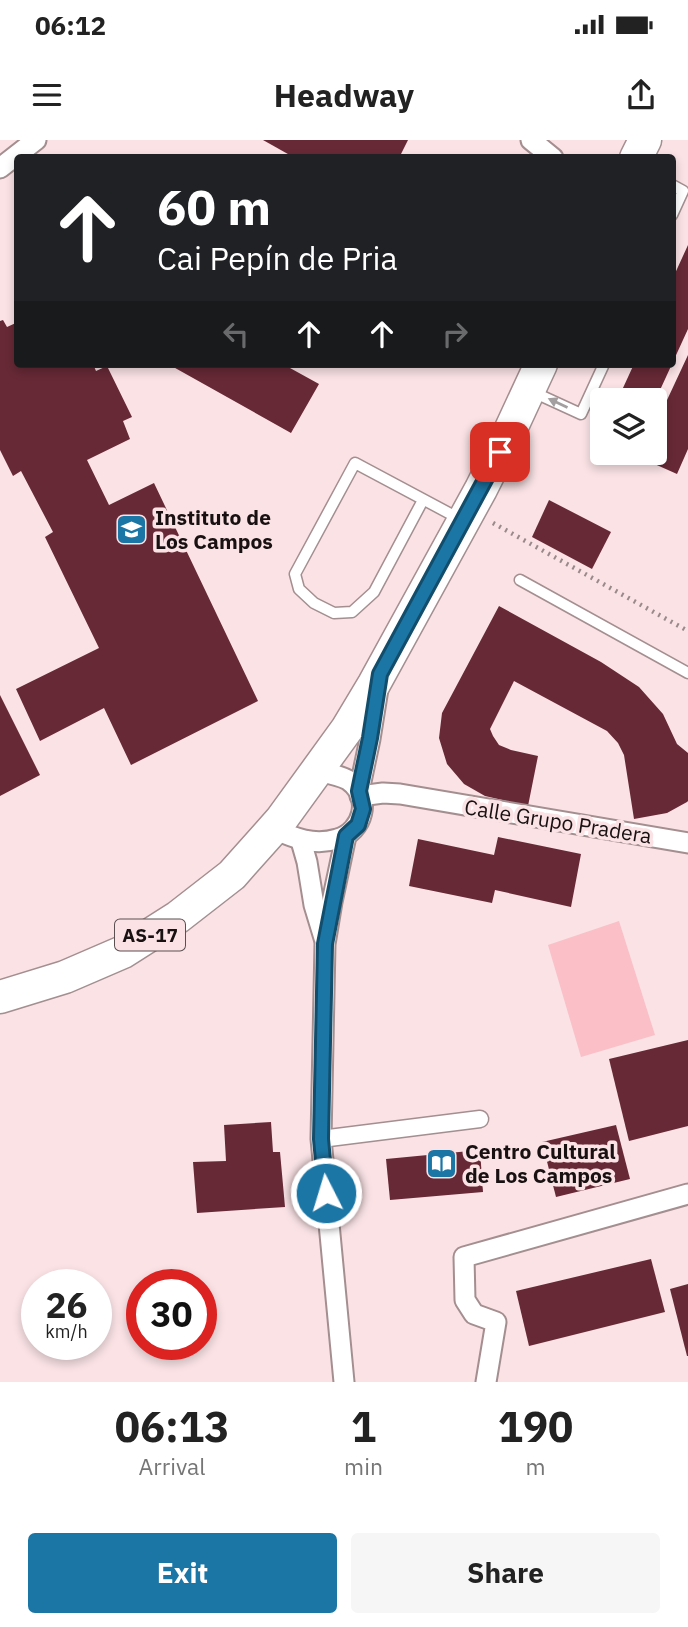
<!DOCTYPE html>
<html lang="en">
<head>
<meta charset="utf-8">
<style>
	:root { --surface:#fff; --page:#f6f6f6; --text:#222; --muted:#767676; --accent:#1b76a5 }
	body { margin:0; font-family:"IBM Plex Sans",sans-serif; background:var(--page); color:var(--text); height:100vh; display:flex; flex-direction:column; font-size:26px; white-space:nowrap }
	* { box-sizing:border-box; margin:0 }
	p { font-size:23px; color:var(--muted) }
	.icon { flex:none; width:38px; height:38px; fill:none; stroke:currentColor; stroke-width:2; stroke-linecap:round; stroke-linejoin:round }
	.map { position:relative; height:1242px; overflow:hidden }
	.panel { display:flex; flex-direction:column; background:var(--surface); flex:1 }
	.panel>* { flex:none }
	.top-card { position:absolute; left:14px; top:14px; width:662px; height:214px; border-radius:7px; box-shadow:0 4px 10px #0003; background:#202124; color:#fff; overflow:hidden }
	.controls { position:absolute; left:590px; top:248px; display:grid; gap:14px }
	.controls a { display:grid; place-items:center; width:77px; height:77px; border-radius:7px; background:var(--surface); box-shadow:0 4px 10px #0003; font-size:35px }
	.speed { position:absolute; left:21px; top:1129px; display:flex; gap:14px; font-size:35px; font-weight:700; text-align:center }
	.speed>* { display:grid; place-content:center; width:91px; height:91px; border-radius:50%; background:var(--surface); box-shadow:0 4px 10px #0003; line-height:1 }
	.speed small { font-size:18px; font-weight:400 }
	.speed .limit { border:10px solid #d22; background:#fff; color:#111 }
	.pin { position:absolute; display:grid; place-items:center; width:60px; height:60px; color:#fff; margin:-30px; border-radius:14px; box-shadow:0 4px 10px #0006 }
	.me { position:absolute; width:77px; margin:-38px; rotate:355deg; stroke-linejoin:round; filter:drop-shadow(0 0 5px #0008) }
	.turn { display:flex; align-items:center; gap:24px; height:147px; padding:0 28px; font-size:32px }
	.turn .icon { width:91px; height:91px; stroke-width:2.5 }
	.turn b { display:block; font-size:49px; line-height:60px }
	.lanes { display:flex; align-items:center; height:66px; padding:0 28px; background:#0003; justify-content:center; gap:35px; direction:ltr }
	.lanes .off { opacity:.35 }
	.eta { display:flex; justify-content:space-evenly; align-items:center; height:119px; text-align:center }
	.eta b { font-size:42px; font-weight:700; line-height:49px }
	.action { display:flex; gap:14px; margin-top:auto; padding:14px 28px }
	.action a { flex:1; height:80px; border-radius:7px; background:var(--accent); color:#fff; font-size:28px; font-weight:700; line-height:80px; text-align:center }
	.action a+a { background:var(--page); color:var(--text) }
	.status { display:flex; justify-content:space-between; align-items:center; height:49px; padding:0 35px; background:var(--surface); direction:ltr }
	.status svg { height:19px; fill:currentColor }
	header { display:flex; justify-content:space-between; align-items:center; height:91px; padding:0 28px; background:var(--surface); font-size:32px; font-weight:700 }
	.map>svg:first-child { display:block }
</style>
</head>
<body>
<div class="status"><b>06:12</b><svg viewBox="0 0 49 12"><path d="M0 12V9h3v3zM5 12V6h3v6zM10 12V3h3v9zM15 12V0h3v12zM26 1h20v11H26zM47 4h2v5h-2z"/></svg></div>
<header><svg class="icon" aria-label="menu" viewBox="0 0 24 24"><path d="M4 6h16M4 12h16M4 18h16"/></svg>Headway<svg class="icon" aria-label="share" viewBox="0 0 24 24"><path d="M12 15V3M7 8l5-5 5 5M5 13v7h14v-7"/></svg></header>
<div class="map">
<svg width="688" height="1242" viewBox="0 0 688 1242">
	<rect width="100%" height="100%" fill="#fae2e5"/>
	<!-- green -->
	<polygon fill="#fabfc7" points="619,781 655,895 581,917 548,805"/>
	<!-- building -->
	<g fill="#672936">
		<polygon points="263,0 408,0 399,18 295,18"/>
		<polygon points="688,105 688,189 655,261 617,261 634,224 672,224 672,140"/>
		<polygon points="3,180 7,187 18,182 18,224 93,224 96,231 107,226 132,277 123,281 130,299 87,320 109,365 154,343 258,561 131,625 104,568 40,601 16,549 99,508 45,397 53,392 21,331 13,336 0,310 0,181"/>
		<polygon points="688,215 688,309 677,334 641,318 643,313 654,313 654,288"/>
		<polygon points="168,224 292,224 290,228 319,244 291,293"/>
		<polygon points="549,360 611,392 592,429 532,397"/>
		<polygon points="499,466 601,522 639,547 663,574 677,604 688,613 688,661 687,662 667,673 634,679 624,615 618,603 607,591 514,541 490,589 493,596 499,605 511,610 538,616 528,666 485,656 464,644 447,624 439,598 442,573"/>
		<polygon points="0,555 40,635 0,656"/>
		<polygon points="498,697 581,714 571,767 495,750 492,763 409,746 418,699 494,715"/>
		<polygon points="688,900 688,986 629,1001 609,919"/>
		<polygon points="271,982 273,1012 280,1012 285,1067 197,1073 193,1022 226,1021 224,985"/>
		<polygon points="616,985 630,1039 556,1057 542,1002"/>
		<polygon points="480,1010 483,1052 390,1060 386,1019"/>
		<polygon points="651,1119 665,1172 529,1206 516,1151"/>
		<polygon points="688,1144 688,1216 687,1216 670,1149"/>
	</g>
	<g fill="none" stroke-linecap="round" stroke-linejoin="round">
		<defs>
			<g id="service">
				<polyline points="672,45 683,51 672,75"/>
				<polyline points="533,252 581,274 604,224"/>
				<polyline points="423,360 374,452 352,472 334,473 314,463 299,449 295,434 355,323 460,379"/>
				<polyline points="520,440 688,533"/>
			</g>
			<polyline id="pedestrian" points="321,999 480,979"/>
			<g id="minor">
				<polyline points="531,0 553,18"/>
				<polyline points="0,28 36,0"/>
				<polyline points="359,651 370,599 378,549"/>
				<polyline points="360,656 383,653 400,654 688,703"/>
				<path d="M274 689C294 698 314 706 337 699 363 692 373 657 348 640 339 635 326 633 317 631"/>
				<polyline points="301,701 307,722 314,765 324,798"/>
				<polyline points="344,1242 321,999 325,804 332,762 346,696"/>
				<polyline points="486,1242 496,1182 474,1174 465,1160 464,1117 688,1054"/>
			</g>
			<g id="primary">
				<polyline points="636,18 645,0"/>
				<polyline points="0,857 65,837 123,812 178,777 232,735 281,680 347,589 374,544 481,349 509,293 541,224"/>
			</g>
		</defs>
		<!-- service casing -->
		<use href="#service" stroke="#a48e90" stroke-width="13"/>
		<!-- pedestrian casing -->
		<use href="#pedestrian" stroke="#a48e90" stroke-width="19"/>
		<!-- minor casing -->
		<use href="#minor" stroke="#a48e90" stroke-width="23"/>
		<!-- primary casing -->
		<use href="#primary" stroke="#a48e90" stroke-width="35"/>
		<!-- path -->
		<polyline stroke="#9a898b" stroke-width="4.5" stroke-dasharray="2 5" stroke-linecap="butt" points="493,383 688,491"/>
		<!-- service -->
		<use href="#service" stroke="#fff" stroke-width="10"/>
		<!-- pedestrian -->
		<use href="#pedestrian" stroke="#fff" stroke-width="16"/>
		<!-- minor -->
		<use href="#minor" stroke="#fff" stroke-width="19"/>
		<!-- primary -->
		<use href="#primary" stroke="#fff" stroke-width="32"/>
	</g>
	<!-- one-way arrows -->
	<defs><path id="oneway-solid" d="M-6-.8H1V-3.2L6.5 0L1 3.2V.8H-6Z" transform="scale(1.75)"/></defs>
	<use fill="#a39fa0" href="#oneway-solid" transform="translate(558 263) rotate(-155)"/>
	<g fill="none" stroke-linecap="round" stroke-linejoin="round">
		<defs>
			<polyline id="route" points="326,1053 321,999 325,804 346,696 358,685 363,669 359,651 370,598 380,534 500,312"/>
		</defs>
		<!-- route casing -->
		<use href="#route" stroke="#124d6b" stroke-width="18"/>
		<!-- route -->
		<use href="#route" stroke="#1b76a5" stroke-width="12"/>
	</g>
	<!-- icons -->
	<defs>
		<symbol id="school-square" viewBox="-11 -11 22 22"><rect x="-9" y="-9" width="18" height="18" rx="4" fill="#1b76a5" stroke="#fae2e5"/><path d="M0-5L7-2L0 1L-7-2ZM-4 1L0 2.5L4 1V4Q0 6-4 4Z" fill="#fff"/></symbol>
		<symbol id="library-square" viewBox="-11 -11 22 22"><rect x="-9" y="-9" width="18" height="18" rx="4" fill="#1b76a5" stroke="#fae2e5"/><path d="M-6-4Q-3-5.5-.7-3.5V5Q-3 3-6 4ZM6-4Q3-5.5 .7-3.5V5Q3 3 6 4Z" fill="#fff"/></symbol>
	</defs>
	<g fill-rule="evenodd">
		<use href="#school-square" x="114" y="372" width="35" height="35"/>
		<use href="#library-square" x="424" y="1006" width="35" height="35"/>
	</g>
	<g text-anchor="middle" stroke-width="7" stroke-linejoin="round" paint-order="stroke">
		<!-- shield labels -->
		<rect fill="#fae2e5" stroke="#5c4f51" stroke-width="2" x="115" y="779.5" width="70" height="31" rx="5"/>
		<g font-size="19" font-weight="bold" fill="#181011">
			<text x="150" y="802">AS-17</text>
		</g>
		<!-- poi labels -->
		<g font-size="21" font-weight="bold" fill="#181011" stroke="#fae2e5" text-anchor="start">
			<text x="155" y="385">Instituto de<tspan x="155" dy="24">Los Campos</tspan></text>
			<text x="465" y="1019">Centro Cultural<tspan x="465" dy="24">de Los Campos</tspan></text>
		</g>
		<!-- street labels -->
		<g font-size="21" fill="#181011" stroke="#fae2e5">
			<text transform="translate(558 682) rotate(9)" y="7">Calle Grupo Pradera</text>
		</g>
	</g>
</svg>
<div class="controls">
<a><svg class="icon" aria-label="layers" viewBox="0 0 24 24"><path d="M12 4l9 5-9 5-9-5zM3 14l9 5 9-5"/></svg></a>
</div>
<div class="speed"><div>26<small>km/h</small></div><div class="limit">30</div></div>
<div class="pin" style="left:500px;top:312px;background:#d93025"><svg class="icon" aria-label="arrive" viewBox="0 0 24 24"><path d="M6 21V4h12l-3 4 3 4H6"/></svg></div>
<svg class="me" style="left:326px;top:1053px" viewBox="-20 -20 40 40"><circle r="17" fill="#1b76a5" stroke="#fff" stroke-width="3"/><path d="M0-11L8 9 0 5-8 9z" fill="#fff"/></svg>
<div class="top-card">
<div class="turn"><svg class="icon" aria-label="ahead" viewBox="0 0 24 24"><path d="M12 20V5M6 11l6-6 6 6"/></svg><div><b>60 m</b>Cai Pepín de Pria</div></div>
<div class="lanes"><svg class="icon off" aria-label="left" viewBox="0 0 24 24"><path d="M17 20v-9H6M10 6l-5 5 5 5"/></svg><svg class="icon" aria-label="ahead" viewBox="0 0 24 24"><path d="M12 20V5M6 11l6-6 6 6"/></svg><svg class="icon" aria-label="ahead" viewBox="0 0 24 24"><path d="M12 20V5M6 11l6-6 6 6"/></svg><svg class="icon off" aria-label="right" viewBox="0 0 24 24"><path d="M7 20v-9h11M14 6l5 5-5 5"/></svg></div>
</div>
</div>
<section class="panel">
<div class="eta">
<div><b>06:13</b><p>Arrival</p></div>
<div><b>1</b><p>min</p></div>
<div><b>190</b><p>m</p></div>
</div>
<div class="action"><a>Exit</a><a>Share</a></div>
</section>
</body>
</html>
